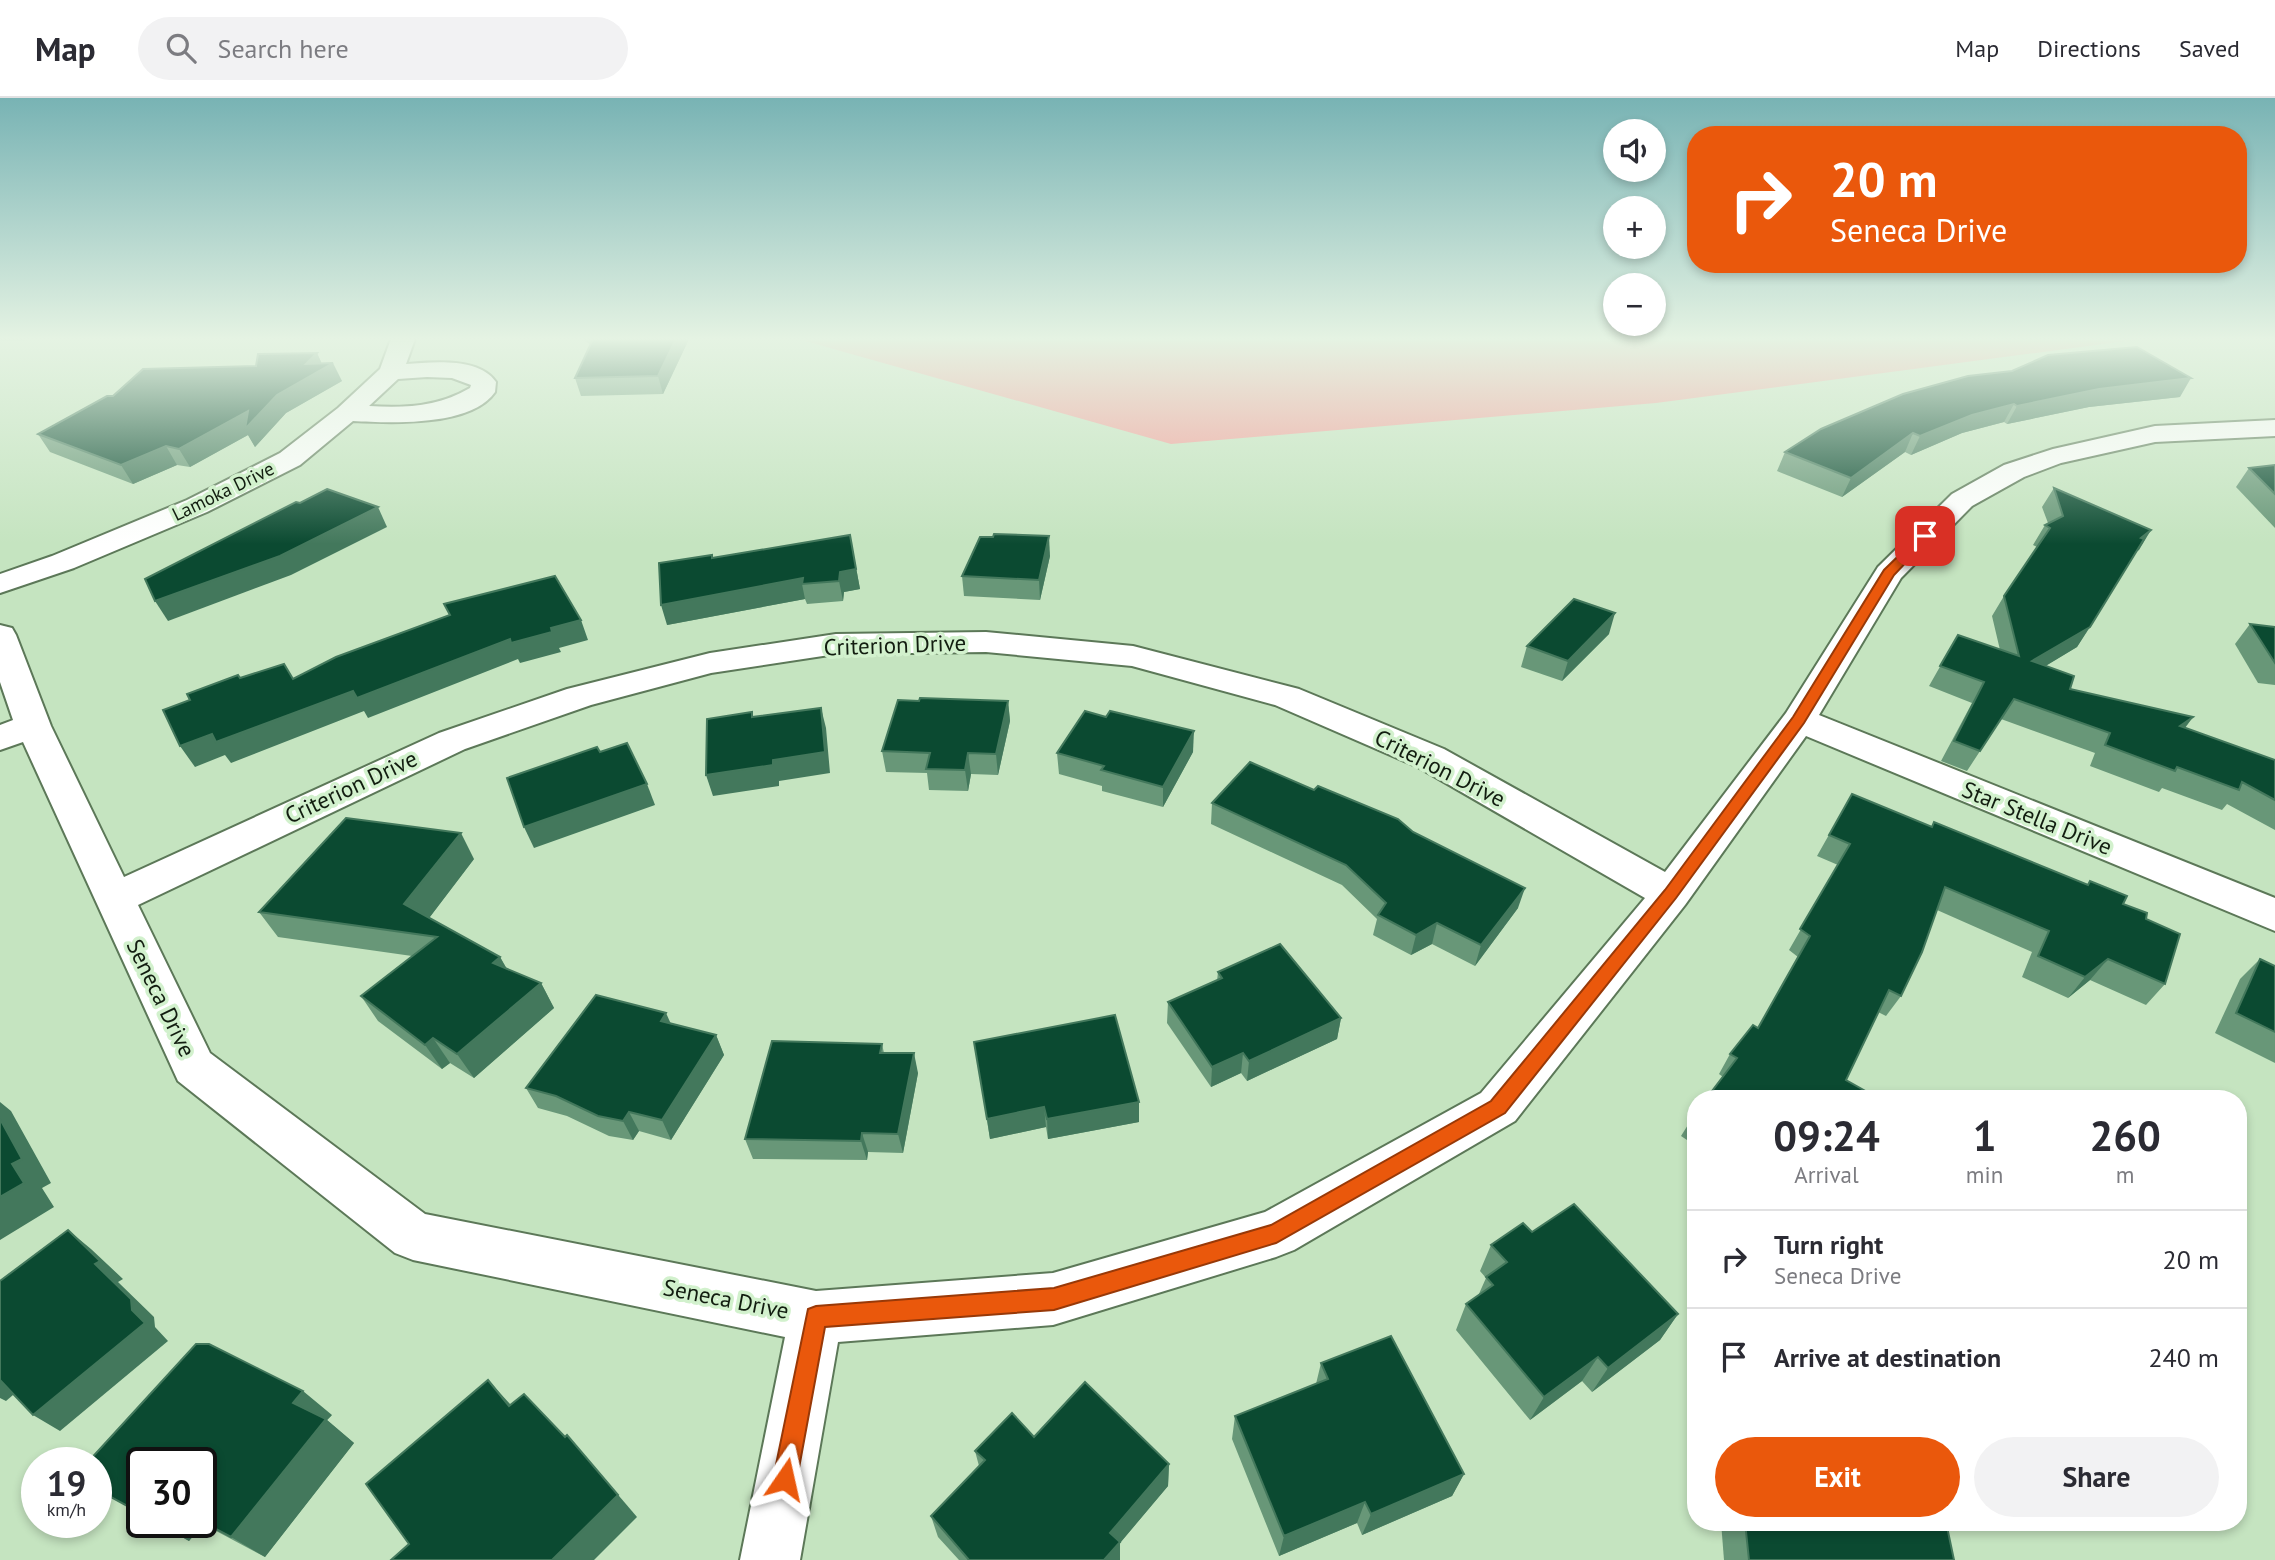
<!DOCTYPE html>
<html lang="en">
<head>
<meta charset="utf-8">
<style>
	:root { --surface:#fff; --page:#f2f2f3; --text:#2b2b33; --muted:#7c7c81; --line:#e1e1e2; --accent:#ea580c }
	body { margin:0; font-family:"PT Sans",sans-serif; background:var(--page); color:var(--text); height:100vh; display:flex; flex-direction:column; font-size:26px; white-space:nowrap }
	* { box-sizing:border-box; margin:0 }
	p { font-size:23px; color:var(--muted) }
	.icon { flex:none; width:38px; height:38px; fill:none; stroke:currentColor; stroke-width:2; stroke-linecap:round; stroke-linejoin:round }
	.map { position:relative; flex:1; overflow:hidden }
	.panel { position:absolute; left:1687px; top:992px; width:560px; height:441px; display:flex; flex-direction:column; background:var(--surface); border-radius:28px; box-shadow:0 4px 10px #0003 }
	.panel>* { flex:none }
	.top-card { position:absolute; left:1687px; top:28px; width:560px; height:147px; border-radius:28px; box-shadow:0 4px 10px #0003; background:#ea580c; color:#fff; overflow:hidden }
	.fabs { position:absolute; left:1603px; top:21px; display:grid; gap:14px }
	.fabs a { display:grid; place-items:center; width:63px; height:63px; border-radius:50%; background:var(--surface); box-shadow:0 4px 10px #0003; font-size:35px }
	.speed { position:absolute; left:21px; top:1349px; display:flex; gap:14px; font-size:35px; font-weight:700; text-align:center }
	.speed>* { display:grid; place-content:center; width:91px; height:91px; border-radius:50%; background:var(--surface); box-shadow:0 4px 10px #0003; line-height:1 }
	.speed small { font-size:18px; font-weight:400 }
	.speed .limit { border:4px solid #111; border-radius:10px; background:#fff; color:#111 }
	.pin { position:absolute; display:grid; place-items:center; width:60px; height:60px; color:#fff; margin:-30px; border-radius:14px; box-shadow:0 4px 10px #0006 }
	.me { position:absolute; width:77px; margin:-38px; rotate:11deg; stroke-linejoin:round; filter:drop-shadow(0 0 5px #0008) }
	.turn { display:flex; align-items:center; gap:24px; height:147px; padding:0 28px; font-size:32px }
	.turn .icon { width:91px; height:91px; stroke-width:2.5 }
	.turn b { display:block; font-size:49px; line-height:60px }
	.eta { display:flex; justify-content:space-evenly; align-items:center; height:119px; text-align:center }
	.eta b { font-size:42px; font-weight:800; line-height:49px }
	.cta { display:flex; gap:14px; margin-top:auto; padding:14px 28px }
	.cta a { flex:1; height:80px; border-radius:42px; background:var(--accent); color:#fff; font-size:28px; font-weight:800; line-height:80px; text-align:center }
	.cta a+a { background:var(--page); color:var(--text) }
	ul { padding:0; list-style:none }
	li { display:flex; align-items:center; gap:21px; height:98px; padding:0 28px; border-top:2px solid var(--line) }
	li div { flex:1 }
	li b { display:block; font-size:26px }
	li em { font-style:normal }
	header { display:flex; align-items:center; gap:42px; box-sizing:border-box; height:98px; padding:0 35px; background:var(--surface); border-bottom:2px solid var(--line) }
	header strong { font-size:33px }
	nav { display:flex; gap:38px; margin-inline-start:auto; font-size:24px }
	.search { width:490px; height:63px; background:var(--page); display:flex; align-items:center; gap:18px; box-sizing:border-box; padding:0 24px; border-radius:38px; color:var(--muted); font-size:26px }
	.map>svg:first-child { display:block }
</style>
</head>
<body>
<header>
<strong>Map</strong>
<div class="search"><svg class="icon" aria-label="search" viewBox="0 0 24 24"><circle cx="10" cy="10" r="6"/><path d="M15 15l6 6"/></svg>Search here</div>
<nav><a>Map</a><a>Directions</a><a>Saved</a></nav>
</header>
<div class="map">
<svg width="2275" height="1462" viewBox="0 0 2275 1462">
	<rect width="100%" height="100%" fill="#c5e4c0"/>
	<!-- green -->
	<polygon fill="#f59b98" points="798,241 2141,241 1656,305 1171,346"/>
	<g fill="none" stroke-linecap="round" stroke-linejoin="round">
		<defs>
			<g id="minor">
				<path d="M391 241H415L406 266C433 264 479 259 496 284L495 294C471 329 390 325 353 323L300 367 207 414 74 470 0 495V476L52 458 187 402 280 355 338 310 380 271ZM427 279 452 280 471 287 470 290C438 309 405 310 369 308L398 281Z"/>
				<path d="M2275 322V338L2155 344 2061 365 2024 379 1972 408 1901 480 1819 617 2275 800V833L1806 638 1685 807 1515 1023 1294 1152 1276 1159 1053 1227 838 1244 800 1462H740L785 1239 413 1162 395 1155 178 983 23 644 0 652V627L13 622 0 584V527L12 530 16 537 51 628 124 779 439 635 567 591 710 555 836 536 986 534 1133 548 1299 591 1444 651 1665 774 1786 615 1878 469 1952 396 2004 367 2053 351 2155 328ZM986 554 1132 568 1275 607 1418 669 1645 800 1481 995 1265 1114 1053 1175 816 1193 425 1116 210 955 138 807 465 651 591 607 711 575 836 556Z"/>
			</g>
		</defs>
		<!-- minor casing -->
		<use href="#minor" stroke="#5c7858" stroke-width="4"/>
		<!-- minor -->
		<use href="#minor" fill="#fff" fill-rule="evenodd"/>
	</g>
	<!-- wall -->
	<g fill="#689778">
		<polygon points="0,241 26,241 24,243 0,243"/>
		<polygon points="582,241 689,241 663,296 581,298 575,280 591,247"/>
		<polygon points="317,255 322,266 342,283 286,315 255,349 248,337 190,369 177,367 133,386 50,354 38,336 113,298"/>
		<polygon points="1903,296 2180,299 2089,309 2007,326 2004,324 1962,335 1911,357 1905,354 1842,399 1777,373 1785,354"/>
		<polygon points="2275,367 2275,430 2236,389 2249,370"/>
		<polygon points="2054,390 2151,432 2136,454 2077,549 2045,568 2070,591 2193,619 2185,630 2275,662 2275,732 2227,706 2222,712 2162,690 2159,694 2090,668 2095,655 2001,621 1967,673 1941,663 1972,605 1929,588 1958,537 2000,552 1992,518 2004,498 2037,449 2033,447 2045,427 2048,425 2042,409"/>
		<polygon points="850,437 860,491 844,494 843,503 807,506 805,501 667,527 713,460"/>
		<polygon points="1050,458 1040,502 964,498 962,478"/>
		<polygon points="2250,526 2275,529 2275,587 2258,585 2235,546"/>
		<polygon points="1609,536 1562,583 1521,569 1527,548"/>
		<polygon points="919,603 1008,603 1010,623 998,677 971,676 968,693 929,692 927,675 886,674 882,653"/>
		<polygon points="1193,654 1163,709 1102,693 1102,688 1059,676 1057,655"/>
		<polygon points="1314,692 1413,734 1518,810 1475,868 1432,846 1411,857 1373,837 1377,821 1342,787 1211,726 1212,705"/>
		<polygon points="1852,696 1931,729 1934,724 2087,787 2090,783 2146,821 2165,886 2146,907 2090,882 2068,900 2022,879 2032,854 1937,812 1901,898 1886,918 1878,914 1723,979 1719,976 1730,956 1758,930 1798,859 1789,852 1838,767 1817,758"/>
		<polygon points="474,761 429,820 500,859 507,871 541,885 554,910 474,980 450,965 442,971 378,923 361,898 412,858 278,839 259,814"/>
		<polygon points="2260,861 2275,868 2275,965 2215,935 2240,881"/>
		<polygon points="1218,874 1341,920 1337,941 1247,983 1241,975 1211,989 1167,925 1168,904 1217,883"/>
		<polygon points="670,925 716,937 724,957 671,1042 639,1033 633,1042 609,1038 567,1018 538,1010 526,990"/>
		<polygon points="974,944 1139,1004 1139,1024 1048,1041 1046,1029 990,1041"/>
		<polygon points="882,946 884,955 918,975 903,1055 868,1054 867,1062 753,1061 745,1041"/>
		<polygon points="1696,1014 1696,1048 1681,1038"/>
		<polygon points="1532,1134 1678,1216 1660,1242 1592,1294 1582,1283 1530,1322 1456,1232 1466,1206 1478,1198 1486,1180 1480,1173 1491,1147"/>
		<polygon points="1321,1265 1464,1376 1452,1398 1362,1437 1357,1425 1279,1458 1232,1341 1235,1318 1316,1286"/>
		<polygon points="332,1317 327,1322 354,1345 265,1459 203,1426 189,1443 155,1424 201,1424 201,1365"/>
		<polygon points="1034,1339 1169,1366 1168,1388 1120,1445 1120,1462 959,1462 938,1439 931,1418 979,1368 975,1353"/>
		<polygon points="1721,1424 1946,1424 1954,1462 1724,1462"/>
	</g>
	<!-- shaded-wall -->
	<g fill="#43785c">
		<polygon points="676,241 689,241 663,296 658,278"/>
		<polygon points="317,255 324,271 333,265 342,283 286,315 255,349 248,337 190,369 179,351 306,266"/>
		<polygon points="2191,280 2180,299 2089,309 2007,326 2017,308 2099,291"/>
		<polygon points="2014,306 2004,324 1962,335 1911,357 1920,338 1972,317"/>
		<polygon points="1913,335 1905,354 1842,399 1851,380"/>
		<polygon points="166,348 177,367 133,386 121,367"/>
		<polygon points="378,409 387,429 291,477 168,523 155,503"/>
		<polygon points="2151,432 2139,452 2128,459 2141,440"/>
		<polygon points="850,437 860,491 844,494 843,503 839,483 840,474"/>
		<polygon points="1049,438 1050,458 1040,502 1039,482"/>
		<polygon points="803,480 802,486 805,501 667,527 661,507"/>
		<polygon points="1615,515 1609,536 1562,583 1568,563"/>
		<polygon points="581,522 588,542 559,550 561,554 520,565 518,561 368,620 364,613 231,665 225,657 195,669 180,648 212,636 353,593 510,541"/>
		<polygon points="2090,529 2077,549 2019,584 2032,563"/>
		<polygon points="1008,603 1010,623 998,677 996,656"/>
		<polygon points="821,610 826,630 830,675 779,683 779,688 713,698 706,677 773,662"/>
		<polygon points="2193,619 2177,640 2180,628"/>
		<polygon points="1194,633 1193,654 1163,709 1163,689"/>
		<polygon points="968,655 971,676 968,693 965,672"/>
		<polygon points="647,686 655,707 534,750 524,729"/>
		<polygon points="461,735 474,761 420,832 404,806"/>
		<polygon points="1525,790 1518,810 1475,868 1481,847"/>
		<polygon points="1437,825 1432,846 1411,857 1416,837"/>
		<polygon points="500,859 514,884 493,865"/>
		<polygon points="2108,861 2090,882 2068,900 2085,879"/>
		<polygon points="541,885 554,910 474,980 457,956"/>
		<polygon points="666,915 675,935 661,923"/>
		<polygon points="1341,920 1337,941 1247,983 1249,963"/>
		<polygon points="716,937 724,957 671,1042 662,1022"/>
		<polygon points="433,940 450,965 442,971 425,947"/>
		<polygon points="914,955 918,975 903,1055 898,1036"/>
		<polygon points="1243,955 1241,975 1211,989 1212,969"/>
		<polygon points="0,1004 11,1013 51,1085 42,1090 54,1109 0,1142 0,1099 12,1066 0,1021"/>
		<polygon points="1139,1004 1139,1024 1048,1041 1047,1021"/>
		<polygon points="1044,1009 1046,1029 990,1041 987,1021"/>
		<polygon points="629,1014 639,1033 633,1042 623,1023"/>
		<polygon points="862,1035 868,1054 867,1062 861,1043"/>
		<polygon points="68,1132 91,1151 123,1181 118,1184 154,1219 155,1229 168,1243 60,1333 33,1317 132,1212"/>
		<polygon points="1678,1216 1660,1242 1592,1294 1608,1270"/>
		<polygon points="1598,1259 1582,1283 1530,1322 1544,1299"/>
		<polygon points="0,1279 20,1291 6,1303 0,1300"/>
		<polygon points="488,1282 510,1306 531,1332 509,1308"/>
		<polygon points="303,1293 332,1317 327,1322 354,1345 265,1459 231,1439 293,1305"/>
		<polygon points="567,1337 637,1419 594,1462 552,1462"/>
		<polygon points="1169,1366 1168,1388 1120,1445 1120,1462 1104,1462 1110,1435"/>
		<polygon points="1464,1376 1452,1398 1362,1437 1371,1416"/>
		<polygon points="1365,1404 1357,1425 1279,1458 1284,1438"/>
		<polygon points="156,1424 200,1424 203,1426 189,1443"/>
	</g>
	<!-- building -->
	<g fill="#0b4a31" stroke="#43785c" stroke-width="2">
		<polygon points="593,241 676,241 658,278 575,280"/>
		<polygon points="2137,249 2191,280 2099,291 2017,308 2014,306 1972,317 1920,338 1913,335 1851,380 1785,354 1821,331 1903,296 1968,278 2012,273 2048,257"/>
		<polygon points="317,255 306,266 333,265 277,297 245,331 248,313 179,351 166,348 121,367 38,336 107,298 113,298 143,271 256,268 258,256"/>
		<polygon points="2275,367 2275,396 2249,370"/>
		<polygon points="2054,390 2151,432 2141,440 2144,441 2090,529 2032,563 2074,578 2070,591 2193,619 2180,628 2275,662 2275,702 2242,684 2239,692 2177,669 2175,673 2105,647 2110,635 2014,601 1980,653 1954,643 1984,584 1940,568 1958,537 2019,558 2004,498 2050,430 2045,427 2063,418"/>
		<polygon points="327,391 378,409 280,458 155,503 145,481 296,404 300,405"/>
		<polygon points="994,436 1049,438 1039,482 962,478 980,439 993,439"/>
		<polygon points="850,437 856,471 840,474 839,483 802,486 803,480 661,507 659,465 712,457 712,460"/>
		<polygon points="555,478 581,522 551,530 552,534 511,545 510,541 357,600 353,593 216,644 212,636 180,648 163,612 190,602 187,596 238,577 240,580 284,566 293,581 336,559 450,517 444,506"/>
		<polygon points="1574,501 1615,515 1568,563 1527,548"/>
		<polygon points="2250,526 2275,529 2275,565"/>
		<polygon points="920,600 1008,603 996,656 968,655 965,672 926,671 930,655 882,653 898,602 919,603"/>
		<polygon points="821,610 825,654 773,662 773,667 706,677 707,621 752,614 752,619"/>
		<polygon points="1085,613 1106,619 1110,613 1194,633 1163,689 1101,672 1104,668 1057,655"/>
		<polygon points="627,645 647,686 524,729 507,680 597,649 600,654"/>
		<polygon points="1250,664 1314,692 1318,688 1398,721 1413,734 1525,790 1481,847 1437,825 1416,837 1378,817 1386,805 1346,767 1212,705"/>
		<polygon points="1852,696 1932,729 1934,724 2088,787 2090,783 2127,798 2123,806 2147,815 2146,821 2180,836 2165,886 2108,861 2085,879 2038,858 2049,833 1945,789 1922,854 1901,898 1889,892 1846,982 1869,995 1865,1001 1706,1001 1737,960 1730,956 1753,927 1758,930 1810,838 1800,831 1850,746 1829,737"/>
		<polygon points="346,720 461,735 404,806 500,859 493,865 541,885 457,956 433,940 425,947 361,898 437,839 259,814"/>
		<polygon points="1280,846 1341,920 1249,963 1243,955 1212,969 1168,904 1222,880 1218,874"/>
		<polygon points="2260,861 2275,868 2275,934 2236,915"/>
		<polygon points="596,897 666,915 661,923 716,937 662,1022 629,1014 623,1023 598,1018 556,998 526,990"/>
		<polygon points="1115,917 1139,1004 1047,1021 1044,1009 987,1021 974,944"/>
		<polygon points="772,943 882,946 880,955 914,955 898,1036 862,1035 861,1043 745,1041"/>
		<polygon points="0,1021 22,1061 12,1066 24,1085 0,1099"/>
		<polygon points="1574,1106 1678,1216 1608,1270 1598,1259 1544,1299 1466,1206 1493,1187 1486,1179 1507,1164 1491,1147 1523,1125 1532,1134"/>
		<polygon points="68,1132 100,1163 95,1166 131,1201 132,1212 145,1225 33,1317 0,1282 0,1183"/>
		<polygon points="1391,1238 1464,1376 1371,1416 1365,1404 1284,1438 1235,1318 1328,1281 1321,1265"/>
		<polygon points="196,1246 209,1246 303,1293 293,1305 326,1321 231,1439 201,1423 201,1365 142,1365 142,1416 96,1391 96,1365 87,1365"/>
		<polygon points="488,1282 509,1308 524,1296 565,1339 567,1337 618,1397 552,1462 391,1462 409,1446 366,1386"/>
		<polygon points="1085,1284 1169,1366 1110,1435 1120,1444 1104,1462 969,1462 931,1418 985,1362 975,1353 1012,1315 1034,1339"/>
		<polygon points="1745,1424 1946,1424 1954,1462 1749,1462"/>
	</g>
	<!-- sky -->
	<linearGradient id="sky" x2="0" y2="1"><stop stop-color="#78b3b4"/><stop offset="0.54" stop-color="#e5f3e3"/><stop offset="1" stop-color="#e5f3e3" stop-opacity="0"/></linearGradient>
	<rect width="2275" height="446" fill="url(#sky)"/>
	<!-- route -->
	<polygon fill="#ea580c" stroke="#983908" stroke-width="2" points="1925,435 1931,438 1894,477 1804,625 1676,800 1505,1015 1276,1145 1054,1212 825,1229 797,1381 794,1389 785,1393 777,1389 773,1381 808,1211 816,1208 1054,1190 1271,1127 1491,1003 1665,792 1793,619 1884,472 1921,436"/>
	<g text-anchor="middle" stroke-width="7" stroke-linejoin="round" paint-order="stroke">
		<!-- far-street labels -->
		<g font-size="19" fill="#121d10" stroke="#d2f1cd">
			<text transform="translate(223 393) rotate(-26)" y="7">Lamoka Drive</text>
		</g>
		<!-- street labels -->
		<g font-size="23" fill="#121d10" stroke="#d2f1cd">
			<text transform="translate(895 547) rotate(-2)" y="8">Criterion Drive</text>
			<text transform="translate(1440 670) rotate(27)" y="8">Criterion Drive</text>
			<text transform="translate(351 689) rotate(-25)" y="8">Criterion Drive</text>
			<text transform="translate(2037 720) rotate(22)" y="8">Star Stella Drive</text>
			<text transform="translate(161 900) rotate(64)" y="8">Seneca Drive</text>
			<text transform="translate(726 1201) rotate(11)" y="8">Seneca Drive</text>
		</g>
	</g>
</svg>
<div class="fabs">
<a><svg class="icon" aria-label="sound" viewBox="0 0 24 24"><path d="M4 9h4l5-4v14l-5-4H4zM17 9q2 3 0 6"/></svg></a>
<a>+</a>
<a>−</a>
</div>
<div class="speed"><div>19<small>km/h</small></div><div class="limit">30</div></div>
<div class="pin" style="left:1925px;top:438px;background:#d93025"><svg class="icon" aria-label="arrive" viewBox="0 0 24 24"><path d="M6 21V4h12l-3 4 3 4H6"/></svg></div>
<svg class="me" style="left:785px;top:1381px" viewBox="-20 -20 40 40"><path d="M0-17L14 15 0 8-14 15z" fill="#ea580c" stroke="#fff" stroke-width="4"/></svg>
<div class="top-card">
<div class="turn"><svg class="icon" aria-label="right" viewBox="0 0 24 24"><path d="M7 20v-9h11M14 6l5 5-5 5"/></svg><div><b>20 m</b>Seneca Drive</div></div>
</div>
<section class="panel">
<div class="eta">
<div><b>09:24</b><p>Arrival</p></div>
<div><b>1</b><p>min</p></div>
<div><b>260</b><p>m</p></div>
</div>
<ul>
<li><svg class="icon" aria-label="right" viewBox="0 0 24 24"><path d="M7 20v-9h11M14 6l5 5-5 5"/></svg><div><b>Turn right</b><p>Seneca Drive</p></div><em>20 m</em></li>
<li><svg class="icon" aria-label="arrive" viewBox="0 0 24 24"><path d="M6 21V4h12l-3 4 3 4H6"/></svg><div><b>Arrive at destination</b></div><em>240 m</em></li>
</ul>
<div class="cta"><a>Exit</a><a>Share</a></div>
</section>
</div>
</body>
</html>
